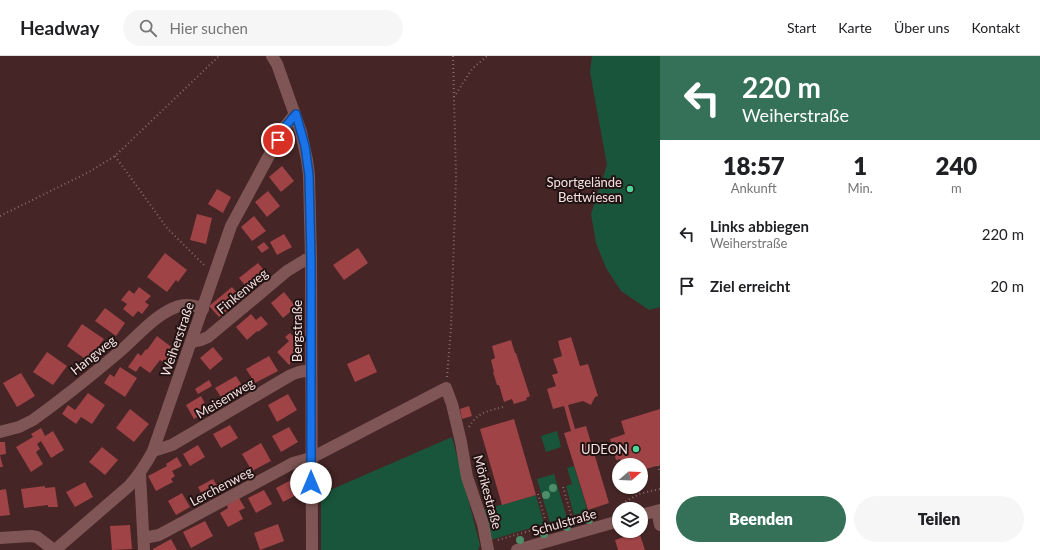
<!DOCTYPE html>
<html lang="de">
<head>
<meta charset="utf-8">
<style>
	:root { --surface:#fff; --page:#f6f6f6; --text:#202124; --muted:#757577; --line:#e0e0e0; --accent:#357159 }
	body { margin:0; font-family:Lato,sans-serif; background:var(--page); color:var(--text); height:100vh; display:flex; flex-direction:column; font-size:15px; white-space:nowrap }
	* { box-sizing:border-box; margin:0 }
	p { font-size:13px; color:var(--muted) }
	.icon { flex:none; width:22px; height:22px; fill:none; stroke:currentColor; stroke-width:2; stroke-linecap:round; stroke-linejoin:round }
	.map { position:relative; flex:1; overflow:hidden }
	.details { display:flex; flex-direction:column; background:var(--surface); width:380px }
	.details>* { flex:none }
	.banner { background:#357159; color:#fff; overflow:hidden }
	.needle { width:26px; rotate:71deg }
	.controls { position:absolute; left:612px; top:402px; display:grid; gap:8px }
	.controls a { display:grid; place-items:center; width:36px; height:36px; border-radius:50%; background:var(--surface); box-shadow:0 1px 3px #0004; font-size:20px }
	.pin { position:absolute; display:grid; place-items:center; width:34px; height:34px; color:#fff; margin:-17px; border:2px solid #fff; border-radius:50%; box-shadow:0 1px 4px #0007 }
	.me { position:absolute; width:44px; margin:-22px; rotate:0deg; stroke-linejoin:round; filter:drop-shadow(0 0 3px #0008) }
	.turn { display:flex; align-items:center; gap:14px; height:84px; padding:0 16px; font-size:18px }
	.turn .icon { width:52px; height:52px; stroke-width:2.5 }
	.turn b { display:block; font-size:28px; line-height:34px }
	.eta { display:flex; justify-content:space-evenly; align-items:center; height:68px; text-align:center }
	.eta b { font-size:24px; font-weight:800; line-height:28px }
	.button { display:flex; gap:8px; margin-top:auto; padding:8px 16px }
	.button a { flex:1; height:46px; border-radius:24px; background:var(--accent); color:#fff; font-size:16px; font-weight:800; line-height:46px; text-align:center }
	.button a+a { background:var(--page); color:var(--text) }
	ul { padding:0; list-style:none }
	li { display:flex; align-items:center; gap:12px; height:52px; padding:0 16px }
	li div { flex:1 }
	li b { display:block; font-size:15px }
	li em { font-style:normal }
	header { display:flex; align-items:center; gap:24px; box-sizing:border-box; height:56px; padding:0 20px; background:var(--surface); border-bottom:1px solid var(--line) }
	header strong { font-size:19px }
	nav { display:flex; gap:22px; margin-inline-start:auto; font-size:14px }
	.search { width:280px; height:36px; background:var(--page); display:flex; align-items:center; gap:10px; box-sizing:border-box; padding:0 14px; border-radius:22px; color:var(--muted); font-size:15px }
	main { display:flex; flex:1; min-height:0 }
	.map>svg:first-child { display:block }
</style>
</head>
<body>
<header>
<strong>Headway</strong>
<div class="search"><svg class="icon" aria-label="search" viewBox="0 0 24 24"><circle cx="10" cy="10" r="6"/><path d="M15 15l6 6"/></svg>Hier suchen</div>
<nav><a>Start</a><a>Karte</a><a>Über uns</a><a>Kontakt</a></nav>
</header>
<main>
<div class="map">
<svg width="660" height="494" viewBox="0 0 660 494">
	<rect width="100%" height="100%" fill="#452525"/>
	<!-- green -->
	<g fill="#19553b">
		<polygon points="592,0 660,0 660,251 649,254 621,235 606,212 596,187 591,158 607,109 590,16"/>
		<polygon points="557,375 561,391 546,396 541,380"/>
		<polygon points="452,381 480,489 478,494 321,494 321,438"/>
		<polygon points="574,410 588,456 574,459 566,430 572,428 567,412"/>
		<polygon points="554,418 567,462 550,467 537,423"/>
		<polygon points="536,439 544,468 491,484 483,454"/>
	</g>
	<!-- building -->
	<g fill="#9f4346">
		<polygon points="282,110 294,125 281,136 269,121"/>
		<polygon points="217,133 231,141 223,157 208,148"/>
		<polygon points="268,135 280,150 267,161 255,146"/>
		<polygon points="197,158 212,162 206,188 190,184"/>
		<polygon points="254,160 266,175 252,185 241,171"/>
		<polygon points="284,178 292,191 277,199 270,186"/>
		<polygon points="264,186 269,192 262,197 257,191"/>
		<polygon points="358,192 368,207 344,224 333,209"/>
		<polygon points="165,197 187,214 178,226 176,224 167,236 147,221"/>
		<polygon points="258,207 268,219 249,234 239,222"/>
		<polygon points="139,231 151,240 145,246 149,249 142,258 138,255 133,261 123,253 127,248 121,244 129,234 134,238"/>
		<polygon points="232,231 242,243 219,261 209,250"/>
		<polygon points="284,236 296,251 283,262 271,247"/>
		<polygon points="105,252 125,267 116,280 95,265"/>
		<polygon points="251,258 256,264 261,260 268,268 258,276 257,275 247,284 236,271"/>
		<polygon points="82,268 104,283 88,305 67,290"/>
		<polygon points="290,277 299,286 295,290 301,296 289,309 277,296 289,285 285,281"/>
		<polygon points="157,280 174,293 164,307 160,304 150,317 140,310 136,316 128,311 138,297 141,300 146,293 147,294"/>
		<polygon points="571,281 580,310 588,308 598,340 595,341 591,349 583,345 568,349 575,373 586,370 609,447 588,454 564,377 571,375 564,350 553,353 547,333 556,330 552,319 558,317 553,303 562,300 558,285"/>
		<polygon points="511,284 515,297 516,297 530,340 526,342 527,344 514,348 512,343 504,346 499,329 497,329 493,316 494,316 491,304 495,302 492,290"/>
		<polygon points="213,291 223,303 210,314 200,302"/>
		<polygon points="47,296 67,310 53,329 33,316"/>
		<polygon points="369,298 377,316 355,326 347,308"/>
		<polygon points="269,300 278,315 255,327 246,313"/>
		<polygon points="120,311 137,322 125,341 104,327 110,318 114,321"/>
		<polygon points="21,317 35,340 17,351 3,327"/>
		<polygon points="236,320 245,334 224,346 215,332"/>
		<polygon points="209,324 212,330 198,338 195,333"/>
		<polygon points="88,337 105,349 92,368 81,361 76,368 62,358 68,349 75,354"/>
		<polygon points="288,338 297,354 277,366 268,349"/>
		<polygon points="201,340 209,355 194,363 186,349"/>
		<polygon points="469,350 472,360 462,363 460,353"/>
		<polygon points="130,353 149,368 134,386 116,372"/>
		<polygon points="660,353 660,409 646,413 647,415 641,417 641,409 622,409 620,403 616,404 610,383 625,378 621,365"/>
		<polygon points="514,363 536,439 502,449 480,373"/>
		<polygon points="230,369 238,382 221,392 213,378"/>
		<polygon points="289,371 298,386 281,396 272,380"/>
		<polygon points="41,372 45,380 53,375 64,394 51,402 41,385 37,388 40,393 36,396 43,408 31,416 16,391 33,381 31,378"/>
		<polygon points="0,386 5,386 6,398 0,399 3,411 0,411"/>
		<polygon points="261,387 271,405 252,415 242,398"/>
		<polygon points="198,389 205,401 190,410 183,398"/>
		<polygon points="102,391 118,404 105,419 89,406"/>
		<polygon points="177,401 182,410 172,415 175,420 171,423 173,426 156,435 148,420 167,410 166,408"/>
		<polygon points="213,423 221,436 205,444 198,431"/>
		<polygon points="291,424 298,438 283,446 276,432"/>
		<polygon points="85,426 93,441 75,451 66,436"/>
		<polygon points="45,430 45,432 55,431 58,451 48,451 48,449 24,452 21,433"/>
		<polygon points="6,433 10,459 0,460 0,434"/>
		<polygon points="264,434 272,448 256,457 248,442"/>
		<polygon points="182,437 190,451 176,459 168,445"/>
		<polygon points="239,442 245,452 239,455 243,463 228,471 220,457 228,452 227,449"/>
		<polygon points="205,465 213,480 191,492 183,476"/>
		<polygon points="278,468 284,485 260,494 254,477"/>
		<polygon points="130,469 132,493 112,494 110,470"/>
		<polygon points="639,476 645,494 618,494 615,484"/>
		<polygon points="171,483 177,494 153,494 153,493"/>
	</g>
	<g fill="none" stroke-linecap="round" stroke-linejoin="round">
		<!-- path -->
		<g stroke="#876b6a" stroke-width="2" stroke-dasharray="1 3" stroke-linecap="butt">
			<polyline points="453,0 454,41"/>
			<polyline points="115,100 167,172 205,210"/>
			<polyline points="0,160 89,116 115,100 219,0"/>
			<polyline points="447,321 451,272 456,120 454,41 472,13 487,0"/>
			<path d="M469 371C478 355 490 355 506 350"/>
			<polyline points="658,409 660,417"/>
			<polyline points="563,431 573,466"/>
			<polyline points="538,438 547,470"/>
			<polyline points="617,454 623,447 639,438 660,433"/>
			<polyline points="498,484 585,459 598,458"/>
		</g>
		<!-- minor -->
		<g stroke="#7f5655" stroke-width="12">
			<polyline points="272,0 277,8 301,76 307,104 309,119 311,203 312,494"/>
			<polyline points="191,286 201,284 208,281 287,215 305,204 311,203"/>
			<path d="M0 376 19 371 33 364C62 343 91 320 118 297 136 282 156 257 179 250 187 248 195 249 203 253"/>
			<polyline points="153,395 172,389 291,319 299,316 311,314"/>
			<polyline points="140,418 144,494"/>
			<polyline points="657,455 660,469"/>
			<polyline points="641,459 660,454"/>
			<polyline points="0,482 31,480 37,481 54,494"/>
			<polyline points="144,482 159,479 293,407 311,402 446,332 452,348 461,386 467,421 483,468 488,494"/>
			<path d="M55 494 129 430C139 419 146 408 153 395L231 170 284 72 295 58"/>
			<polyline points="517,494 619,465"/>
		</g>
	</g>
	<!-- trees -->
	<g fill="#4d8d6a">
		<circle cx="553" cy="432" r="4"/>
		<circle cx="546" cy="439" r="4"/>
		<circle cx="589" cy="464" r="4"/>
		<circle cx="567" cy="471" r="4"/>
		<circle cx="544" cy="478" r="4"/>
		<circle cx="520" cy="484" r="4"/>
	</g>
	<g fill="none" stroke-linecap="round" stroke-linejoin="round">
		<defs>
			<polyline id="route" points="278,84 284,72 296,58 305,90 309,119 311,203 311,427"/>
		</defs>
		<!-- route casing -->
		<use href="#route" stroke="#114b97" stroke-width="10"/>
		<!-- route -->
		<use href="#route" stroke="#1a73e8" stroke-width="7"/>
	</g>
	<!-- markers -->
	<g fill="#4fd399" stroke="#221313" stroke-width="1.5">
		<circle cx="630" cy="133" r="4"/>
		<circle cx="636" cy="393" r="4"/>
	</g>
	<g text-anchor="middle" stroke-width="4" stroke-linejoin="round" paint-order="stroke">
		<!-- poi labels -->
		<g font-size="13" fill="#f7e1e0" stroke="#221313" text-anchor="end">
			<text x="622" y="131">Sportgelände<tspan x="622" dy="15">Bettwiesen</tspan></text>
			<text x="628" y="398">UDEON</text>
		</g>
		<!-- street labels -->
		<g font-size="13" fill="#f7e1e0" stroke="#221313">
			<text transform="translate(242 235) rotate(-40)" y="5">Finkenweg</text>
			<text transform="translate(297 275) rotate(-90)" y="5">Bergstraße</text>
			<text transform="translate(177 283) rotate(-71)" y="5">Weiherstraße</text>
			<text transform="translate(93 299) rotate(-39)" y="5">Hangweg</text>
			<text transform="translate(225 342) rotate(-31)" y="5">Meisenweg</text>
			<text transform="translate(221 430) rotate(-28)" y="5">Lerchenweg</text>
			<text transform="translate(488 436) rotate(75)" y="5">Mörikestraße</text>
			<text transform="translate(564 466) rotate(-16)" y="5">Schulstraße</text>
		</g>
	</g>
</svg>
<div class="controls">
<a><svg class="needle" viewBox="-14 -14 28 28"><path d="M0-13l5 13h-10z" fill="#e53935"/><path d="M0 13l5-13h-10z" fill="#757577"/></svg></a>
<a><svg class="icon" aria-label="layers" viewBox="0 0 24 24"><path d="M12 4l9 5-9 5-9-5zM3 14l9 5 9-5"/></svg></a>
</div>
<div class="pin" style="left:278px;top:84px;background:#d93025"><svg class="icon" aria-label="arrive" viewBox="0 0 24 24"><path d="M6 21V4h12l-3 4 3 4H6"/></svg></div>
<svg class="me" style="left:311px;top:427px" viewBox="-20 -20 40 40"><circle r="19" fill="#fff"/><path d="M0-13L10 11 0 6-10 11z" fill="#1a73e8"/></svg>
</div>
<section class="details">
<div class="banner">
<div class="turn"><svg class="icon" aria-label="left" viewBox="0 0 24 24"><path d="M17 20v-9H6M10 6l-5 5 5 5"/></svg><div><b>220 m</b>Weiherstraße</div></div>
</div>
<div class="eta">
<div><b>18:57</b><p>Ankunft</p></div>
<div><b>1</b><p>Min.</p></div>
<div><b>240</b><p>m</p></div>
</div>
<ul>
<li><svg class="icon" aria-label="left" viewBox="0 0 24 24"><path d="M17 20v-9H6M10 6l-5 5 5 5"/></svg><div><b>Links abbiegen</b><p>Weiherstraße</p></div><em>220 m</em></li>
<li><svg class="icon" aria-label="arrive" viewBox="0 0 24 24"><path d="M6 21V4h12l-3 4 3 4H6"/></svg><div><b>Ziel erreicht</b></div><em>20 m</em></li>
</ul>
<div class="button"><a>Beenden</a><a>Teilen</a></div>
</section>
</main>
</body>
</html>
